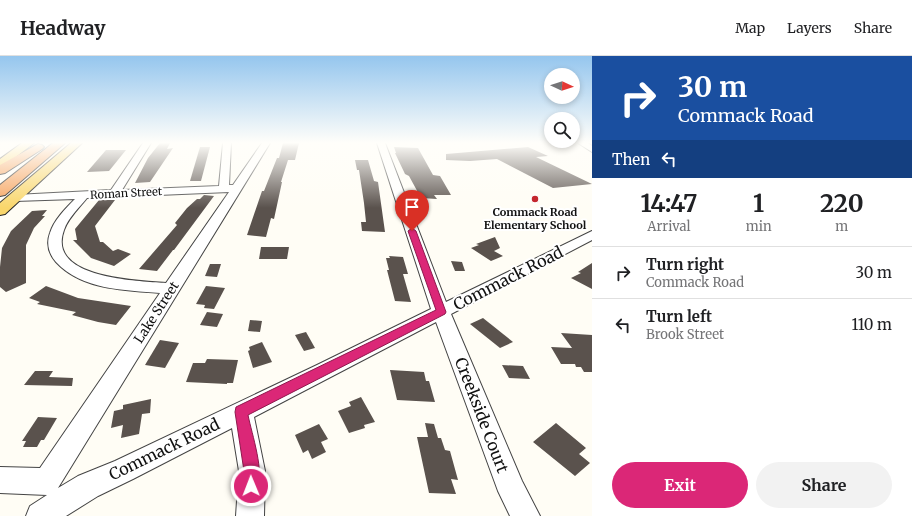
<!DOCTYPE html>
<html lang="en">
<head>
<meta charset="utf-8">
<style>
	:root { --surface:#fff; --page:#f2f2f2; --text:#202124; --muted:#757577; --line:#e0e0e0; --accent:#db2777 }
	body { margin:0; font-family:Merriweather,serif; background:var(--page); color:var(--text); height:100vh; display:flex; flex-direction:column; font-size:15px; white-space:nowrap }
	* { box-sizing:border-box; margin:0 }
	p { font-size:13px; color:var(--muted) }
	.icon { flex:none; width:22px; height:22px; fill:none; stroke:currentColor; stroke-width:2; stroke-linecap:round; stroke-linejoin:round }
	.map { position:relative; flex:1; overflow:hidden }
	.details { display:flex; flex-direction:column; background:var(--surface); width:320px }
	.details>* { flex:none }
	.guide { background:#1a4fa0; color:#fff; overflow:hidden }
	.needle { width:26px; rotate:93deg }
	.tools { position:absolute; left:544px; top:12px; display:grid; gap:8px }
	.tools a { display:grid; place-items:center; width:36px; height:36px; border-radius:50%; background:var(--surface); box-shadow:0 2px 6px #0003; font-size:20px }
	.pin { position:absolute; display:grid; place-items:center; width:34px; height:34px; color:#fff; margin:-41px -17px; border-radius:50% 50% 50% 0; rotate:-45deg; box-shadow:0 0 4px #0007 }
	.pin .icon { rotate:45deg }
	.me { position:absolute; width:44px; margin:-22px; rotate:359deg; stroke-linejoin:round; filter:drop-shadow(0 0 3px #0008) }
	.turn { display:flex; align-items:center; gap:14px; height:84px; padding:0 20px; font-size:18px }
	.turn .icon { width:52px; height:52px; stroke-width:2.5 }
	.turn b { display:block; font-size:28px; line-height:34px }
	.then { display:flex; align-items:center; height:38px; padding:0 20px; background:#0003; gap:8px; font-size:15px }
	.eta { display:flex; justify-content:space-evenly; align-items:center; height:68px; text-align:center }
	.eta b { font-size:24px; font-weight:700; line-height:28px }
	.button { display:flex; gap:8px; margin-top:auto; padding:8px 20px }
	.button a { flex:1; height:46px; border-radius:24px; background:var(--accent); color:#fff; font-size:16px; font-weight:700; line-height:46px; text-align:center }
	.button a+a { background:var(--page); color:var(--text) }
	ul { padding:0; list-style:none }
	li { display:flex; align-items:center; gap:12px; height:52px; padding:0 20px; border-top:1px solid var(--line) }
	li div { flex:1 }
	li b { display:block; font-size:15px }
	li em { font-style:normal }
	header { display:flex; align-items:center; gap:24px; box-sizing:border-box; height:56px; padding:0 20px; background:var(--surface); border-bottom:1px solid var(--line) }
	header strong { font-size:19px }
	nav { display:flex; gap:22px; margin-inline-start:auto; font-size:14px }
	main { display:flex; flex:1; min-height:0 }
	.map>svg:first-child { display:block }
</style>
</head>
<body>
<header>
<strong>Headway</strong>
<nav><a>Map</a><a>Layers</a><a>Share</a></nav>
</header>
<main>
<div class="map">
<svg width="592" height="460" viewBox="0 0 592 460">
	<rect width="100%" height="100%" fill="#fffdf5"/>
	<!-- building -->
	<g fill="#5a524d">
		<polygon points="160,87 170,87 167,93 173,92 150,126 135,127 148,102"/>
		<polygon points="283,87 299,87 295,104 288,104 281,126 282,126 274,163 271,162 266,181 247,179 262,135 264,135 277,102 279,102"/>
		<polygon points="200,91 210,91 201,125 190,125"/>
		<polygon points="394,91 418,92 433,119 440,120 451,139 434,139 437,143 421,142 409,120 405,118 395,97 396,97"/>
		<polygon points="528,91 548,100 536,101 592,128 553,132 497,103 470,105 446,104 446,98"/>
		<polygon points="106,94 126,94 109,115 87,116"/>
		<polygon points="355,104 368,104 374,125 378,126 385,176 362,175 361,166 366,166 364,147 359,114 357,114"/>
		<polygon points="204,139 214,140 174,194 173,194 157,215 139,213 177,169 175,167 187,152 197,143 200,143"/>
		<polygon points="99,144 115,144 95,170 100,186 103,186 113,195 118,193 131,198 114,210 91,202 73,184 77,184 75,173"/>
		<polygon points="47,154 42,160 45,160 34,172 26,189 26,227 6,236 0,231 0,211 2,192 11,175 32,155"/>
		<polygon points="495,181 500,192 494,195 503,200 491,205 471,192 479,189 476,188"/>
		<polygon points="261,191 289,191 287,203 259,203"/>
		<polygon points="389,200 403,201 408,218 403,218 411,246 395,245 387,214 389,214 386,202 390,202"/>
		<polygon points="451,205 462,206 465,215 455,215"/>
		<polygon points="592,207 592,233 571,222 581,217 578,216"/>
		<polygon points="210,208 221,208 217,221 205,220"/>
		<polygon points="46,230 78,242 131,250 116,269 98,266 72,259 76,256 37,248 40,246 29,242"/>
		<polygon points="206,230 225,232 214,253 204,252 205,249 196,248"/>
		<polygon points="207,256 223,258 217,271 200,269"/>
		<polygon points="483,262 513,286 500,292 470,268"/>
		<polygon points="250,264 262,265 260,276 248,275"/>
		<polygon points="306,276 315,292 304,295 295,279"/>
		<polygon points="561,277 592,279 592,316 584,316 581,311 576,311 575,308 561,308 551,291 572,292"/>
		<polygon points="160,284 179,287 165,312 145,309"/>
		<polygon points="262,286 272,306 253,312 248,295 250,294 249,291"/>
		<polygon points="207,303 238,304 233,327 227,327 227,328 186,326 193,307 205,307"/>
		<polygon points="502,309 523,310 530,323 509,322"/>
		<polygon points="390,314 424,316 426,325 429,325 435,346 397,344"/>
		<polygon points="35,315 53,315 49,321 73,322 72,330 24,329"/>
		<polygon points="361,341 375,366 364,369 365,372 349,377 338,355 351,350 349,346"/>
		<polygon points="151,343 150,357 142,358 139,378 121,382 123,369 111,372 114,355 123,353 123,349"/>
		<polygon points="38,361 57,362 44,384 41,384 37,391 23,391 26,385 22,385"/>
		<polygon points="425,367 434,368 438,382 441,382 445,394 450,395 458,424 451,423 456,438 429,437 417,381 428,381"/>
		<polygon points="556,367 586,392 579,398 590,407 575,420 533,386"/>
		<polygon points="319,368 328,383 321,386 326,396 312,403 308,394 303,397 295,379"/>
	</g>
	<g fill="none" stroke-linecap="round" stroke-linejoin="round">
		<defs>
			<g id="minor">
				<path d="M143 87H151L122 134 219 130 223 87H231L229 129H233L262 87H270L58 432 78 420 115 405 317 309 431 253 377 87H385L446 246 592 175V184L451 258 522 425 540 460H510L498 435 436 266 254 361 265 415 264 460H236L239 415 232 372 133 423 98 440 66 460H26L30 450 47 439 0 437V411L40 412 160 237C124 234 82 234 56 206 49 198 46 188 50 177 54 164 65 153 75 143L15 145 9 142 15 139 111 134ZM229 136 166 227C139 225 46 223 64 174 68 162 79 152 87 142Z"/>
				<polygon points="578,87 588,87 592,90 592,96"/>
			</g>
			<g id="major">
				<polygon points="22,87 34,87 4,110 0,111 0,103"/>
				<polygon points="71,87 82,87 5,158 0,159 0,147"/>
			</g>
			<g id="highway">
				<polygon points="53,87 65,87 5,139 0,140 0,129"/>
				<polygon points="38,88 42,89 44,91 42,93 5,117 0,118 0,109"/>
			</g>
		</defs>
		<!-- minor casing -->
		<use href="#minor" stroke="#444" stroke-width="2"/>
		<!-- major casing -->
		<use href="#major" stroke="#222" stroke-width="2"/>
		<!-- highway casing -->
		<use href="#highway" stroke="#222" stroke-width="2"/>
		<!-- minor -->
		<use href="#minor" fill="#fff" fill-rule="evenodd"/>
		<!-- major -->
		<use href="#major" fill="#f9d66b" fill-rule="evenodd"/>
		<!-- highway -->
		<use href="#highway" fill="#f5a25d" fill-rule="evenodd"/>
	</g>
	<!-- sky -->
	<linearGradient id="sky" x2="0" y2="1"><stop stop-color="#95c6ee"/><stop offset="0.57" stop-color="#fffefa"/><stop offset="1" stop-color="#fffefa" stop-opacity="0"/></linearGradient>
	<rect width="592" height="152" fill="url(#sky)"/>
	<!-- route -->
	<path fill="#db2777" stroke="#8e194d" d="M412 172 416 175 446 256 445 258 248 359C252 379 265 416 257 435L251 438 246 435 244 430V415L235 356 236 351 436 254 408 175Z"/>
	<!-- markers -->
	<circle fill="#c4262e" stroke="#fff" stroke-width="1.5" cx="535" cy="143" r="4"/>
	<g text-anchor="middle" stroke-width="4" stroke-linejoin="round" paint-order="stroke">
		<!-- far-street labels -->
		<g font-size="11" fill="#111" stroke="#fff">
			<text transform="translate(126 137) rotate(-3)" y="4">Roman Street</text>
		</g>
		<!-- far-poi labels -->
		<g font-size="11" font-weight="bold" fill="#111" stroke="#fff">
			<text x="535" y="160">Commack Road<tspan x="535" dy="13">Elementary School</tspan></text>
		</g>
		<!-- street labels -->
		<g font-size="13" fill="#111" stroke="#fff">
			<text transform="translate(156 256) rotate(-57)" y="5">Lake Street</text>
		</g>
		<!-- near-street labels -->
		<g font-size="16" fill="#111" stroke="#fff">
			<text transform="translate(508 222) rotate(-27)" y="6">Commack Road</text>
			<text transform="translate(482 359) rotate(69)" y="6">Creekside Court</text>
			<text transform="translate(164 393) rotate(-26)" y="6">Commack Road</text>
		</g>
	</g>
</svg>
<div class="tools">
<a><svg class="needle" viewBox="-14 -14 28 28"><path d="M0-13l5 13h-10z" fill="#e53935"/><path d="M0 13l5-13h-10z" fill="#757577"/></svg></a>
<a><svg class="icon" aria-label="search" viewBox="0 0 24 24"><circle cx="10" cy="10" r="6"/><path d="M15 15l6 6"/></svg></a>
</div>
<div class="pin" style="left:412px;top:175px;background:#d93025"><svg class="icon" aria-label="arrive" viewBox="0 0 24 24"><path d="M6 21V4h12l-3 4 3 4H6"/></svg></div>
<svg class="me" style="left:251px;top:430px" viewBox="-20 -20 40 40"><circle r="17" fill="#db2777" stroke="#fff" stroke-width="3"/><path d="M0-11L8 9 0 5-8 9z" fill="#fff"/></svg>
</div>
<section class="details">
<div class="guide">
<div class="turn"><svg class="icon" aria-label="right" viewBox="0 0 24 24"><path d="M7 20v-9h11M14 6l5 5-5 5"/></svg><div><b>30 m</b>Commack Road</div></div>
<div class="then">Then<svg class="icon" aria-label="left" viewBox="0 0 24 24"><path d="M17 20v-9H6M10 6l-5 5 5 5"/></svg></div>
</div>
<div class="eta">
<div><b>14:47</b><p>Arrival</p></div>
<div><b>1</b><p>min</p></div>
<div><b>220</b><p>m</p></div>
</div>
<ul>
<li><svg class="icon" aria-label="right" viewBox="0 0 24 24"><path d="M7 20v-9h11M14 6l5 5-5 5"/></svg><div><b>Turn right</b><p>Commack Road</p></div><em>30 m</em></li>
<li><svg class="icon" aria-label="left" viewBox="0 0 24 24"><path d="M17 20v-9H6M10 6l-5 5 5 5"/></svg><div><b>Turn left</b><p>Brook Street</p></div><em>110 m</em></li>
</ul>
<div class="button"><a>Exit</a><a>Share</a></div>
</section>
</main>
</body>
</html>
